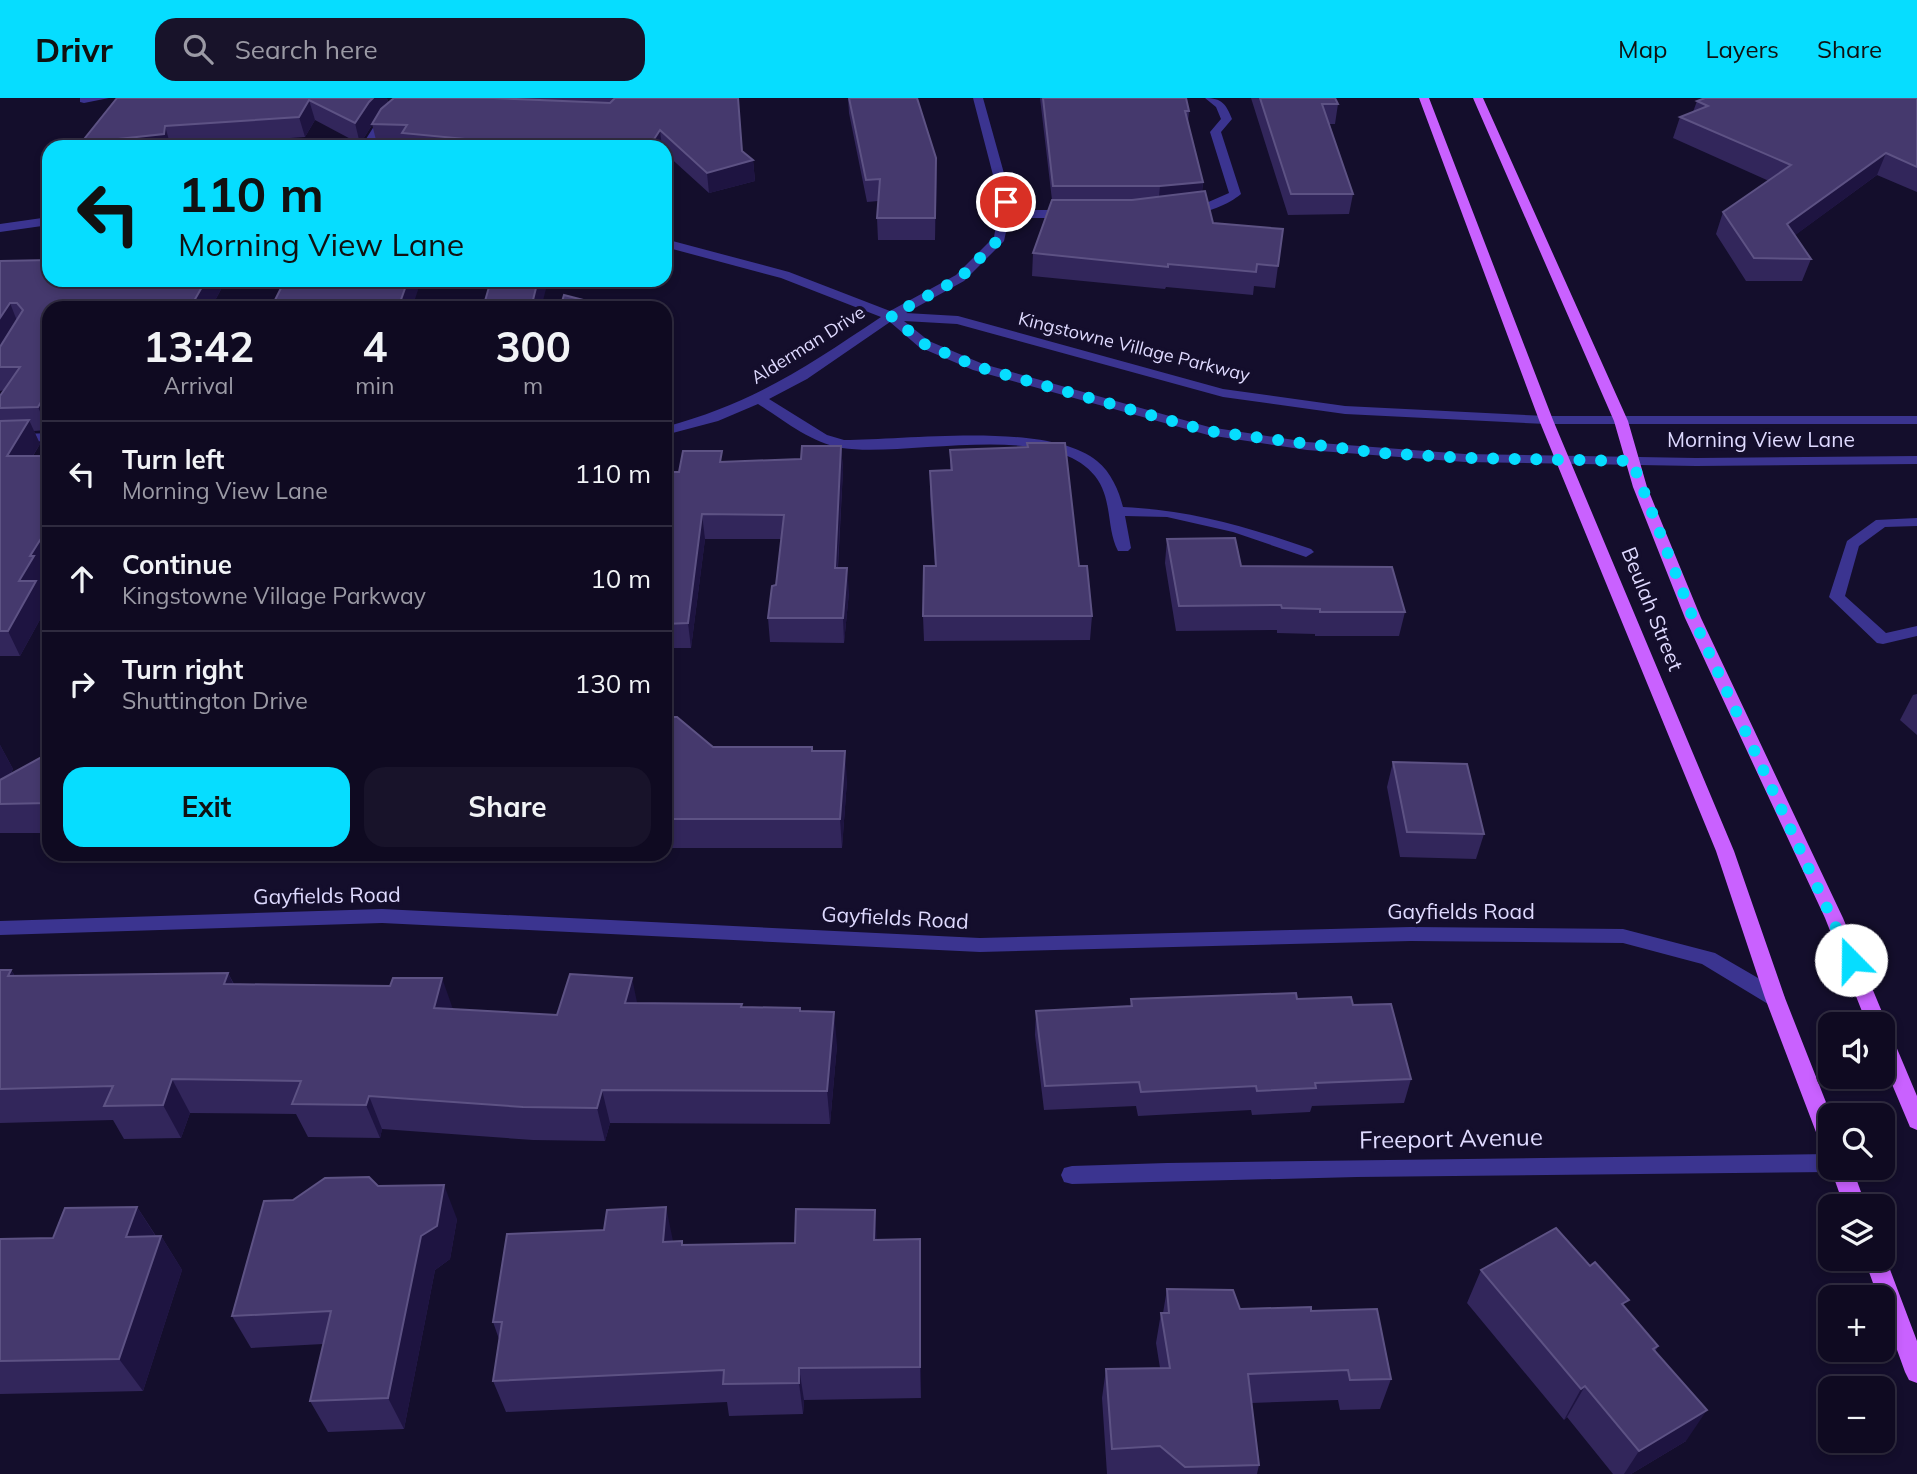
<!DOCTYPE html>
<html lang="en">
<head>
<meta charset="utf-8">
<style>
	:root { --surface:#0f0a21; --page:#18132a; --text:#f1f3f6; --muted:#9b9aa5; --line:#2f2b3f; --accent:#06ddff }
	body { margin:0; font-family:Mulish,sans-serif; background:var(--page); color:var(--text); height:100vh; display:flex; flex-direction:column; font-size:26px; white-space:nowrap }
	* { box-sizing:border-box; margin:0 }
	p { font-size:23px; color:var(--muted) }
	.icon { flex:none; width:38px; height:38px; fill:none; stroke:currentColor; stroke-width:2; stroke-linecap:round; stroke-linejoin:round }
	.map { position:relative; flex:1; overflow:hidden }
	.details { position:absolute; left:42px; top:203px; width:630px; height:560px; display:flex; flex-direction:column; background:var(--surface); border-radius:21px; box-shadow:0 4px 10px #0003,0 0 0 2px var(--line) }
	.details>* { flex:none }
	.guide { position:absolute; left:42px; top:42px; width:630px; height:147px; border-radius:21px; box-shadow:0 4px 10px #0003,0 0 0 2px var(--line); background:#06ddff; color:#111; overflow:hidden }
	.tools { position:absolute; left:1818px; top:914px; display:grid; gap:14px }
	.tools a { display:grid; place-items:center; width:77px; height:77px; border-radius:14px; background:var(--surface); box-shadow:0 4px 10px #0003,0 0 0 2px var(--line); font-size:35px }
	.pin { position:absolute; display:grid; place-items:center; width:60px; height:60px; color:#fff; margin:-30px; border:4px solid #fff; border-radius:50%; box-shadow:0 2px 7px #0007 }
	.me { position:absolute; width:77px; margin:-38px; rotate:338deg; stroke-linejoin:round; filter:drop-shadow(0 0 5px #0008) }
	.turn { display:flex; align-items:center; gap:24px; height:147px; padding:0 21px; font-size:32px }
	.turn .icon { width:91px; height:91px; stroke-width:2.5 }
	.turn b { display:block; font-size:49px; line-height:60px }
	.eta { display:flex; justify-content:space-evenly; align-items:center; height:119px; text-align:center }
	.eta b { font-size:42px; font-weight:700; line-height:49px }
	.action { display:flex; gap:14px; margin-top:auto; padding:14px 21px }
	.action a { flex:1; height:80px; border-radius:21px; background:var(--accent); color:#111; font-size:28px; font-weight:700; line-height:80px; text-align:center }
	.action a+a { background:var(--page); color:var(--text) }
	ul { padding:0; list-style:none }
	li { display:flex; align-items:center; gap:21px; height:105px; padding:0 21px; border-top:2px solid var(--line) }
	li div { flex:1 }
	li b { display:block; font-size:26px }
	li em { font-style:normal }
	header { display:flex; align-items:center; gap:42px; box-sizing:border-box; height:98px; padding:0 35px; background:var(--accent); color:#111 }
	header strong { font-size:33px }
	nav { display:flex; gap:38px; margin-inline-start:auto; font-size:24px }
	.search { width:490px; height:63px; background:var(--page); display:flex; align-items:center; gap:18px; box-sizing:border-box; padding:0 24px; border-radius:21px; color:var(--muted); font-size:26px }
	.map>svg:first-child { display:block }
</style>
</head>
<body>
<header>
<strong>Drivr</strong>
<div class="search"><svg class="icon" aria-label="search" viewBox="0 0 24 24"><circle cx="10" cy="10" r="6"/><path d="M15 15l6 6"/></svg>Search here</div>
<nav><a>Map</a><a>Layers</a><a>Share</a></nav>
</header>
<div class="map">
<svg width="1917" height="1376" viewBox="0 0 1917 1376">
	<rect width="100%" height="100%" fill="#140e2c"/>
	<g fill="none" stroke-linecap="round" stroke-linejoin="round">
		<!-- minor -->
		<g fill="#3b3490" fill-rule="evenodd">
			<polygon points="80,0 109,0 84,5 80,4"/>
			<path d="M973 0H983L1012 104 1010 112H1070L1076 116 1070 120H1009L1004 143 964 183 906 215 958 218 1223 291 1345 308 1546 318H1917V326H1546L1345 316 1223 299 957 226 904 223 929 243 983 266 1209 329 1307 344 1465 356 1696 360 1917 358V366L1696 368 1465 364 1307 352 1208 337 973 272 919 249 890 224 807 281 769 301 827 337 844 342C908 342 1047 323 1097 363 1111 374 1119 393 1123 409 1191 412 1248 429 1311 451L1314 454 1306 459 1233 434 1167 419 1125 418 1131 450 1128 453H1118C1106 430 1113 401 1095 378 1052 322 905 360 842 350 811 345 785 323 758 306L718 323 665 337V329C754 305 806 269 881 219L781 180 665 149V141L789 174 890 213 956 177 994 139 1000 104Z"/>
			<path d="M1205 0C1222 0 1226 6 1232 21L1221 34 1241 96C1227 108 1200 118 1182 115V111L1197 109 1229 95 1210 34 1221 21 1216 9Z"/>
			<polygon points="386,17 395,19 384,29 373,49 361,49 376,25"/>
			<polygon points="49,119 49,127 0,134 0,126"/>
			<polygon points="49,335 49,343 0,345 0,337"/>
			<polygon points="1917,420 1917,428 1885,429 1859,448 1845,498 1886,535 1917,528 1917,538 1883,546 1877,545 1829,499 1847,443 1876,422"/>
			<polygon points="382,811 980,840 1411,829 1623,831 1715,855 1782,894 1785,900 1782,906 1775,908 1768,906 1702,866 1623,845 1411,843 980,854 382,825 0,837 0,823"/>
			<polygon points="1830,1056 1830,1069 1839,1069 1830,1074 1357,1079 1072,1086 1064,1084 1061,1077 1064,1070 1072,1068 1167,1065"/>
		</g>
		<!-- major -->
		<g fill="#c961ff" fill-rule="evenodd">
			<polygon points="1419,0 1429,0 1553,322 1734,753 1785,900 1831,1017 1830,1051 1823,1048 1819,1042 1765,900 1716,753 1539,322"/>
			<polygon points="1473,0 1483,0 1628,323 1647,389 1701,520 1843,820 1887,926 1883,932 1890,934 1917,998 1917,1032 1910,1029 1883,965 1883,926 1867,926 1825,820 1685,520 1633,389 1614,323"/>
			<polygon points="1830,1069 1852,1069 1866,1108 1844,1108"/>
			<polygon points="1883,1153 1917,1243 1917,1285 1909,1282 1905,1274 1883,1213 1883,1199 1878,1199 1864,1160 1883,1160"/>
		</g>
	</g>
	<!-- wall -->
	<g fill="#32265b">
		<polygon points="117,0 387,0 388,5 394,0 738,0 742,53 753,62 755,83 709,95 665,55 665,49 405,49 405,47 377,46 372,26 374,24 360,46 315,22 305,39 171,48 171,49 83,49 81,45"/>
		<polygon points="848,0 917,0 936,60 935,142 878,142 877,120 878,103 867,104 849,15"/>
		<polygon points="1040,0 1186,0 1189,13 1188,24 1203,84 1202,94 1213,125 1283,131 1275,190 1254,188 1253,197 1166,189 1165,191 1032,178 1033,155 1052,102"/>
		<polygon points="1251,0 1335,0 1338,6 1335,26 1329,26 1353,96 1349,116 1288,117"/>
		<polygon points="1917,0 1917,94 1877,77 1795,137 1811,161 1802,183 1746,183 1716,136 1723,114 1769,83 1673,40 1680,19 1693,14 1697,3"/>
		<polygon points="0,163 226,182 211,210 49,210 48,332 34,333 40,346 33,358 49,358 49,471 44,479 46,482 40,491 48,507 20,558 0,558 0,298 4,292 0,293"/>
		<polygon points="841,348 843,372 838,470 849,494 844,545 770,544 768,520 776,487 781,441 705,441 691,550 665,550 665,374 679,374 724,364 801,361"/>
		<polygon points="950,352 1079,468 1092,518 1090,542 924,543 923,518 935,468 930,397 930,373 950,373"/>
		<polygon points="1167,441 1241,468 1405,514 1399,538 1315,538 1315,536 1277,535 1277,532 1176,533 1165,465"/>
		<polygon points="1917,596 1917,637 1900,622 1913,597"/>
		<polygon points="665,619 713,649 812,649 813,653 847,682 842,750 665,750"/>
		<polygon points="0,647 13,671 10,677 49,655 49,735 0,735"/>
		<polygon points="1393,664 1484,736 1476,761 1400,759 1387,689"/>
		<polygon points="0,872 11,872 15,878 228,875 234,886 453,911 557,917 637,905 801,913 837,947 830,1026 610,1025 605,1043 533,1042 382,1031 380,1040 308,1039 296,1016 190,1015 181,1040 124,1041 113,1022 0,1025"/>
		<polygon points="1131,901 1297,901 1353,907 1411,981 1404,1005 1312,1008 1310,1014 1252,1017 1251,1012 1138,1018 1136,1008 1044,1012 1035,937 1036,913 1130,909"/>
		<polygon points="378,1088 457,1121 450,1161 435,1172 404,1331 328,1334 310,1303 323,1246 251,1250 232,1218 293,1102"/>
		<polygon points="137,1109 156,1138 161,1138 182,1172 143,1293 0,1296 0,1141 53,1140"/>
		<polygon points="920,1141 921,1300 804,1302 803,1316 729,1318 727,1304 506,1314 493,1283 499,1241 493,1224 673,1143 683,1147 795,1145"/>
		<polygon points="1481,1172 1625,1209 1658,1248 1655,1254 1686,1343 1631,1376 1613,1376 1567,1319 1564,1322 1467,1205"/>
		<polygon points="1167,1191 1240,1211 1311,1213 1391,1281 1380,1311 1340,1312 1338,1302 1251,1305 1259,1367 1257,1376 1107,1376 1102,1300 1106,1271 1160,1270 1156,1245 1161,1215 1163,1215"/>
	</g>
	<!-- shaded-wall -->
	<g fill="#1e1441">
		<polygon points="373,0 387,0 389,10 374,24 360,46 355,25 369,4"/>
		<polygon points="309,2 315,22 305,39 299,19"/>
		<polygon points="165,28 171,49 83,49 81,45"/>
		<polygon points="660,32 662,49 649,49"/>
		<polygon points="1886,55 1877,77 1779,149 1787,126"/>
		<polygon points="936,60 937,82 935,142 935,120"/>
		<polygon points="753,62 755,83 709,95 707,75"/>
		<polygon points="1203,84 1200,105 1158,109 1160,88"/>
		<polygon points="206,182 226,182 211,210 190,210"/>
		<polygon points="408,182 416,182 418,192 412,210 398,210"/>
		<polygon points="538,182 544,182 546,191 541,210 531,210"/>
		<polygon points="10,205 19,228 0,258 0,220"/>
		<polygon points="49,291 49,331 48,332 38,309"/>
		<polygon points="29,322 40,346 18,382 7,358"/>
		<polygon points="841,348 843,372 836,495 835,470"/>
		<polygon points="702,416 705,441 691,550 688,525"/>
		<polygon points="49,428 49,471 44,479 46,482 40,491 48,507 20,558 8,533 19,483 30,458"/>
		<polygon points="847,470 849,494 844,545 843,520"/>
		<polygon points="0,647 13,671 0,696"/>
		<polygon points="845,653 847,682 842,750 840,721"/>
		<polygon points="11,872 32,906 8,878"/>
		<polygon points="228,875 244,908 224,886"/>
		<polygon points="442,880 454,914 434,910"/>
		<polygon points="632,880 639,914 625,905"/>
		<polygon points="834,914 837,947 830,1026 827,993"/>
		<polygon points="172,981 190,1015 181,1040 163,1007"/>
		<polygon points="602,992 610,1025 605,1043 597,1010"/>
		<polygon points="369,998 382,1031 380,1040 366,1007"/>
		<polygon points="444,1087 457,1121 450,1161 435,1172 404,1331 388,1300 421,1138"/>
		<polygon points="137,1109 158,1142 126,1139"/>
		<polygon points="666,1109 673,1143 670,1177 663,1144"/>
		<polygon points="875,1112 877,1145 874,1142"/>
		<polygon points="161,1138 182,1172 143,1293 119,1261"/>
		<polygon points="920,1141 921,1174 921,1300 920,1269"/>
		<polygon points="799,1270 804,1302 803,1316 799,1285"/>
		<polygon points="1585,1288 1567,1319 1564,1322 1581,1291"/>
		<polygon points="1707,1312 1686,1343 1631,1376 1624,1376 1639,1353"/>
	</g>
	<!-- building -->
	<g fill="#45396d" stroke="#5d5284" stroke-width="2">
		<polygon points="117,0 373,0 369,4 355,25 309,2 299,19 165,28 164,36 81,45"/>
		<polygon points="394,0 493,0 610,5 615,0 738,0 742,53 753,62 707,75 660,32 649,49 548,49 402,35 407,27 372,26 381,11"/>
		<polygon points="849,0 917,0 936,60 935,120 877,120 880,81 866,82"/>
		<polygon points="1043,0 1186,0 1189,13 1185,13 1203,84 1160,88 1053,88"/>
		<polygon points="1260,0 1335,0 1338,6 1322,6 1353,96 1291,96"/>
		<polygon points="1705,0 1917,0 1917,69 1886,55 1787,126 1811,161 1754,160 1723,114 1791,67 1680,19 1708,8 1697,3"/>
		<polygon points="1205,93 1213,125 1283,131 1278,168 1257,166 1256,174 1168,166 1168,169 1033,155 1052,102 1132,102"/>
		<polygon points="49,162 49,182 206,182 190,210 49,210 49,291 38,309 0,310 0,298 20,269 0,269 0,249 23,212 17,205 10,205 0,220 0,163"/>
		<polygon points="285,182 408,182 398,210 271,210"/>
		<polygon points="491,182 538,182 531,210 483,210"/>
		<polygon points="564,197 599,206 598,210 560,210"/>
		<polygon points="29,322 7,358 49,358 49,428 30,458 34,458 19,483 36,483 8,533 0,533 0,323"/>
		<polygon points="1027,345 1065,345 1079,468 1087,468 1092,518 923,518 924,468 936,468 930,373 952,372 950,352 1028,349"/>
		<polygon points="802,348 841,348 835,470 847,470 843,520 768,520 772,488 776,487 784,417 702,416 688,525 665,526 665,374 679,374 683,353 722,353 720,364 801,361"/>
		<polygon points="1235,440 1241,468 1392,469 1405,514 1320,514 1320,511 1282,510 1281,507 1179,508 1167,441"/>
		<polygon points="665,619 677,619 713,649 812,649 812,653 845,653 840,721 665,721"/>
		<polygon points="49,655 49,705 0,706 0,682"/>
		<polygon points="1393,664 1467,666 1484,736 1407,734"/>
		<polygon points="0,872 11,872 8,878 228,875 224,886 390,888 393,880 442,880 434,910 557,917 570,876 632,880 625,905 742,906 741,909 800,910 800,913 834,914 827,993 602,992 597,1010 523,1009 369,998 366,1007 292,1006 301,983 172,981 163,1007 104,1008 113,988 0,991"/>
		<polygon points="1296,895 1297,901 1351,899 1353,907 1391,906 1411,981 1315,985 1316,990 1257,993 1256,988 1141,994 1139,984 1045,988 1036,913 1132,908 1131,901"/>
		<polygon points="369,1079 378,1088 444,1087 437,1128 421,1138 388,1300 310,1303 331,1213 232,1218 264,1103 293,1102 325,1080"/>
		<polygon points="137,1109 126,1139 161,1138 119,1261 0,1263 0,1141 53,1140 65,1110"/>
		<polygon points="666,1109 663,1144 682,1143 682,1147 795,1145 796,1111 875,1112 874,1142 920,1141 920,1269 799,1270 799,1285 723,1286 724,1272 493,1283 502,1224 493,1224 507,1136 604,1132 607,1112"/>
		<polygon points="1556,1130 1590,1168 1595,1164 1629,1202 1622,1206 1658,1248 1653,1251 1707,1312 1639,1353 1585,1288 1581,1291 1481,1172"/>
		<polygon points="1167,1191 1233,1192 1240,1211 1311,1209 1311,1213 1377,1211 1391,1281 1350,1282 1348,1272 1248,1276 1259,1367 1185,1369 1160,1348 1112,1351 1106,1271 1170,1270 1161,1215 1169,1215"/>
	</g>
	<g fill="none" stroke-linecap="round" stroke-linejoin="round">
		<!-- route -->
		<polyline stroke="#06ddff" stroke-width="12" stroke-dasharray="0 21.6" points="1006,104 1000,140 960,180 891,218 924,246 978,269 1208,333 1379,355 1465,360 1632,363 1693,520 1851,862"/>
	</g>
	<g text-anchor="middle" stroke-width="7" stroke-linejoin="round" paint-order="stroke">
		<!-- far-street labels -->
		<g font-size="18" fill="#dfdaff" stroke="#140e2c">
			<text transform="translate(808 247) rotate(-32)" y="6">Alderman Drive</text>
			<text transform="translate(1134 249) rotate(14)" y="6">Kingstowne Village Parkway</text>
		</g>
		<!-- street labels -->
		<g font-size="21" fill="#dfdaff" stroke="#140e2c">
			<text x="1761" y="349">Morning View Lane</text>
			<text transform="translate(1652 511) rotate(68)" y="7">Beulah Street</text>
			<text transform="translate(327 798) rotate(-1)" y="7">Gayfields Road</text>
			<text x="1461" y="821">Gayfields Road</text>
			<text transform="translate(895 820) rotate(3)" y="7">Gayfields Road</text>
		</g>
		<!-- near-street labels -->
		<g font-size="24" fill="#dfdaff" stroke="#140e2c">
			<text transform="translate(1451 1041) rotate(-1)" y="8">Freeport Avenue</text>
		</g>
	</g>
</svg>
<div class="tools">
<a><svg class="icon" aria-label="sound" viewBox="0 0 24 24"><path d="M4 9h4l5-4v14l-5-4H4zM17 9q2 3 0 6"/></svg></a>
<a><svg class="icon" aria-label="search" viewBox="0 0 24 24"><circle cx="10" cy="10" r="6"/><path d="M15 15l6 6"/></svg></a>
<a><svg class="icon" aria-label="layers" viewBox="0 0 24 24"><path d="M12 4l9 5-9 5-9-5zM3 14l9 5 9-5"/></svg></a>
<a>+</a>
<a>−</a>
</div>
<div class="pin" style="left:1006px;top:104px;background:#d93025"><svg class="icon" aria-label="arrive" viewBox="0 0 24 24"><path d="M6 21V4h12l-3 4 3 4H6"/></svg></div>
<svg class="me" style="left:1851px;top:862px" viewBox="-20 -20 40 40"><circle r="19" fill="#fff"/><path d="M0-13L10 11 0 6-10 11z" fill="#06ddff"/></svg>
<div class="guide">
<div class="turn"><svg class="icon" aria-label="left" viewBox="0 0 24 24"><path d="M17 20v-9H6M10 6l-5 5 5 5"/></svg><div><b>110 m</b>Morning View Lane</div></div>
</div>
<section class="details">
<div class="eta">
<div><b>13:42</b><p>Arrival</p></div>
<div><b>4</b><p>min</p></div>
<div><b>300</b><p>m</p></div>
</div>
<ul>
<li><svg class="icon" aria-label="left" viewBox="0 0 24 24"><path d="M17 20v-9H6M10 6l-5 5 5 5"/></svg><div><b>Turn left</b><p>Morning View Lane</p></div><em>110 m</em></li>
<li><svg class="icon" aria-label="ahead" viewBox="0 0 24 24"><path d="M12 20V5M6 11l6-6 6 6"/></svg><div><b>Continue</b><p>Kingstowne Village Parkway</p></div><em>10 m</em></li>
<li><svg class="icon" aria-label="right" viewBox="0 0 24 24"><path d="M7 20v-9h11M14 6l5 5-5 5"/></svg><div><b>Turn right</b><p>Shuttington Drive</p></div><em>130 m</em></li>
</ul>
<div class="action"><a>Exit</a><a>Share</a></div>
</section>
</div>
</body>
</html>
